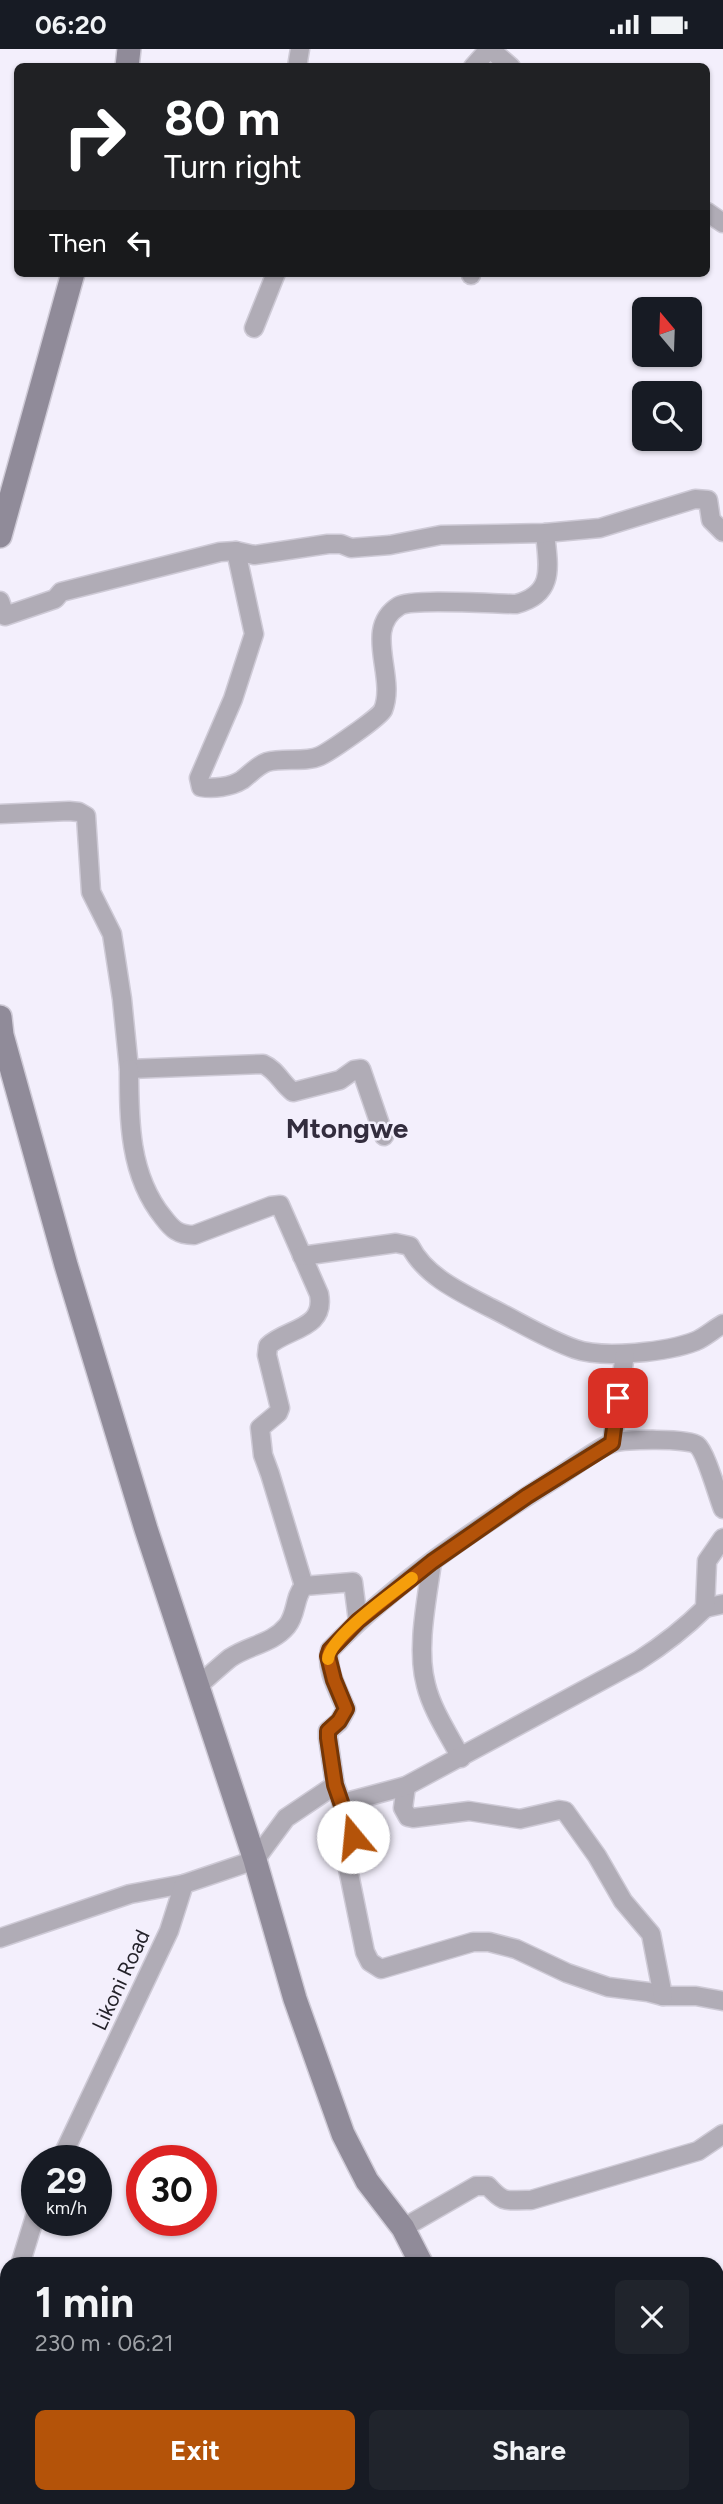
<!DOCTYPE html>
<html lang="en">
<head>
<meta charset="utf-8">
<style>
	:root { --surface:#171b24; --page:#20242c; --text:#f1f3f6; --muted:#9ea1a6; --accent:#b45309 }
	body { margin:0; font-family:Figtree,sans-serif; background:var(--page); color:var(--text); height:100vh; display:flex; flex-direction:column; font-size:26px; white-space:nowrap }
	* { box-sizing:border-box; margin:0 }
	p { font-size:23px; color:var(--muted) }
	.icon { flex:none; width:38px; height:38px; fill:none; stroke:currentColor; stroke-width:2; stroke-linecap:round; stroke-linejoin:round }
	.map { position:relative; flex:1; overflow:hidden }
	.details { position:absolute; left:0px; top:2208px; width:724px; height:247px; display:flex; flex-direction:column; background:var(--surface); border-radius:21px 21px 0 0; box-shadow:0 2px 5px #0004 }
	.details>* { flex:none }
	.hud { position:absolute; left:14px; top:14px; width:696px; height:214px; border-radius:10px; box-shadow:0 2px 5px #0004; background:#202124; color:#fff; overflow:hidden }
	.needle { width:46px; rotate:341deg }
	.fabs { position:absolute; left:632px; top:248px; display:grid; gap:14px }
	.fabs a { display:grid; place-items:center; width:70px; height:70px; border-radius:10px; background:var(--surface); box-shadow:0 2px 5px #0004; font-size:35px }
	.speed { position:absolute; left:21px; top:2096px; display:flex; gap:14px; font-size:35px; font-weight:700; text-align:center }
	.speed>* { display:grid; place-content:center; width:91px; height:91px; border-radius:50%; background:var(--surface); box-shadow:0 2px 5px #0004; line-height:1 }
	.speed small { font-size:18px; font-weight:400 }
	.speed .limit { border:10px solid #d22; background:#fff; color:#111 }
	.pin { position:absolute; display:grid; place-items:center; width:60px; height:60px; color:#fff; margin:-30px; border-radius:14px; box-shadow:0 4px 10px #0006 }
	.me { position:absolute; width:77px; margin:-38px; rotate:343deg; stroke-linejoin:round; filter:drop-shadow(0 0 5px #0008) }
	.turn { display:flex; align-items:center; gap:24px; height:147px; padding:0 35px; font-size:32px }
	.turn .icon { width:91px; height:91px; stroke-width:2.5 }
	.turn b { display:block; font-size:49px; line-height:60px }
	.then { display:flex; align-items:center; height:66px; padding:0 35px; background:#0003; gap:14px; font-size:26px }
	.round { display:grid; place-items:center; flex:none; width:74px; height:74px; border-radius:10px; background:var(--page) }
	.summary { display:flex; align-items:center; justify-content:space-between; height:119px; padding:0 35px }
	h1 { font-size:42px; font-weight:700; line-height:52px }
	.cta { display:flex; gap:14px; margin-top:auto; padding:14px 35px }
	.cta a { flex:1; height:80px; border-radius:10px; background:var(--accent); color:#fff; font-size:28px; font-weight:700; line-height:80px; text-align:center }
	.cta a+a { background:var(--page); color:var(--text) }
	.status { display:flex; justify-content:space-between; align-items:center; height:49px; padding:0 35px; background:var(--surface); direction:ltr }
	.status svg { height:19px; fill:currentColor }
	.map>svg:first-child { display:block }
</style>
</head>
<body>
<div class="status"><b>06:20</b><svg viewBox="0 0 49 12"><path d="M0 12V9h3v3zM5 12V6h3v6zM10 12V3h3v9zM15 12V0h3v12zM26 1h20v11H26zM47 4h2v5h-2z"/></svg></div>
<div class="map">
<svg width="723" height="2455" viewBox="0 0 723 2455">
	<rect width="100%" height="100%" fill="#f3effc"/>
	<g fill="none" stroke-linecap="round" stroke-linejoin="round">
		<defs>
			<g id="street">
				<polyline points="490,0 511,18"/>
				<polyline points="297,18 300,0"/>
				<polyline points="473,18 489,0"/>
				<polyline points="707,163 723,174"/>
				<polyline points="471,224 471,226"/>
				<polyline points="254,279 276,224"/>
				<path d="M236 502 254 585 233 650 199 729 201 738C213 740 231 738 242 731 250 725 258 716 267 713 284 708 305 714 320 707 329 703 380 668 383 661 397 627 362 580 399 557 412 549 496 555 516 555 556 545 548 516 545 484"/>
				<polyline points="0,552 5,567 55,550 61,543 220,503 236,502 254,506 328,495 341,495 351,499 390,496 441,486 545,484 600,479 695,450 708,451 711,471 723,483"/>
				<path d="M0 765 69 762 79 763 86 767 91 843 112 885 122 950 129 1020 263 1015C277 1021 281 1034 293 1043L340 1031 354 1021 361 1020 384 1087"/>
				<path d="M129 1020C129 1071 129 1126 163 1168 172 1180 178 1186 194 1186L271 1157 280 1156 319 1245C326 1281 286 1279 268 1297L267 1306 280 1359 278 1364 260 1379 263 1406 270 1425 304 1537"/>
				<path d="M302 1207 396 1194 410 1197C425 1227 460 1243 489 1258 516 1271 546 1290 575 1300 603 1310 668 1303 696 1292 705 1288 714 1280 723 1275"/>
				<polyline points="612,1394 625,1305"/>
				<path d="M723 1460C718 1448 706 1403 697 1396 688 1389 626 1390 613 1394 600 1397 572 1419 559 1427 478 1478 396 1532 330 1601 325 1620 339 1643 346 1660L339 1673 328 1682V1689L335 1736 352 1781V1792L346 1810 365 1903 370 1913 381 1920 473 1893H489L516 1900 567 1924 608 1938 648 1943 663 1947H696L723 1952"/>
				<path d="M432 1513C427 1550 416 1600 426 1636 432 1661 449 1686 461 1709"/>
				<polyline points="705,1559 723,1555"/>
				<path d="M197 1638C208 1628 219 1618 230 1609 249 1596 272 1595 287 1577 297 1565 294 1548 304 1537L353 1533 358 1572"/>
				<polyline points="406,1737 403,1759 408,1768 413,1769 469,1762 520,1770 559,1761 565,1762 597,1807 623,1852 651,1885 663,1947"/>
				<path d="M343 1754 406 1737 638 1612C663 1596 684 1580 705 1559L707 1512 723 1489"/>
				<polyline points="0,1889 130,1845 184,1835"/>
				<polyline points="60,2112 169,1882 184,1835 255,1811 286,1769 335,1736"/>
				<path d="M403 2179 476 2137H488C506 2157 508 2150 531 2151L698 2102 723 2085"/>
				<polyline points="20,2216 37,2161"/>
				<polyline points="0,2290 7,2265"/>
				<polyline points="718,2337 723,2335"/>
				<polyline points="277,2455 296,2448"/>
			</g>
			<g id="secondary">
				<polyline points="127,18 129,0"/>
				<polyline points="0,487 73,224"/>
				<polyline points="0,968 2,986 66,1216 146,1480 255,1811 295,1950 343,2085 367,2132 403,2179 422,2216"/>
				<polyline points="513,2448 514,2455"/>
			</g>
		</defs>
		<!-- street casing -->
		<use href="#street" stroke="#cecad6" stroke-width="21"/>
		<!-- secondary casing -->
		<use href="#secondary" stroke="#cecad6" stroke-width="26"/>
		<!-- street -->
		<use href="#street" stroke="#b0acb6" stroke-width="18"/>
		<!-- secondary -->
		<use href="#secondary" stroke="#908b99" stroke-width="23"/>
	</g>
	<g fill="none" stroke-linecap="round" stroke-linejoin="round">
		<defs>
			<polyline id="route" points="353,1788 335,1736 328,1689 328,1682 339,1672 346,1660 334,1631 328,1607 330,1601 358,1572 432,1513 527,1447 612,1394 618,1349"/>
		</defs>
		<!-- route casing -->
		<use href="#route" stroke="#753606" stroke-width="18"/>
		<!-- route -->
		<use href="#route" stroke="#b45309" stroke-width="12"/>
		<!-- slow -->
		<path stroke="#f59e0b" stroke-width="12" d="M328 1610C330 1588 393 1544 412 1529"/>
	</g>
	<g text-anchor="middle" stroke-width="5" stroke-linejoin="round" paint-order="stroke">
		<!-- street labels -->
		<g font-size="21" fill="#25232b" stroke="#f3effc">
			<text transform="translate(121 1931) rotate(-65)" y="7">Likoni Road</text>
		</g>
		<!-- district labels -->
		<g font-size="28" font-weight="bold" fill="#332d3e" stroke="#f3effc">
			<text x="347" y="1089">Mtongwe</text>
		</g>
	</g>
</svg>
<div class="fabs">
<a><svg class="needle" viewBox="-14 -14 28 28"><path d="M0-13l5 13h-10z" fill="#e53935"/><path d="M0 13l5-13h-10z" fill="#9ea1a6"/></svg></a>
<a><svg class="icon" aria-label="search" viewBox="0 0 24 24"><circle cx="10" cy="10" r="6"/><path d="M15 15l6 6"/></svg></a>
</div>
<div class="speed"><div>29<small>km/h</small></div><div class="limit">30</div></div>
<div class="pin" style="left:618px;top:1349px;background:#d93025"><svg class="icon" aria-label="arrive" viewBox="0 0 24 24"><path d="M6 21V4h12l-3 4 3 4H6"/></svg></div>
<svg class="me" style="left:353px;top:1788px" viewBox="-20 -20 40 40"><circle r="19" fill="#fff"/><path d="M0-13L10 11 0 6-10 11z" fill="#b45309"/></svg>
<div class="hud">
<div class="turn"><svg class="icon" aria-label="right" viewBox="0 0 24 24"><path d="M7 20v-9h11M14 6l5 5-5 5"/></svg><div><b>80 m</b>Turn right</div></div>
<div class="then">Then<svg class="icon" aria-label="left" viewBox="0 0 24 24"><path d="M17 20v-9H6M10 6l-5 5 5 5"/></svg></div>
</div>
<section class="details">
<div class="summary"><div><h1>1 min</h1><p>230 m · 06:21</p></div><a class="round"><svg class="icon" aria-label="close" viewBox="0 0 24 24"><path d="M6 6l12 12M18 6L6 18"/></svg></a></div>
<div class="cta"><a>Exit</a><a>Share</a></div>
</section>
</div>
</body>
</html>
